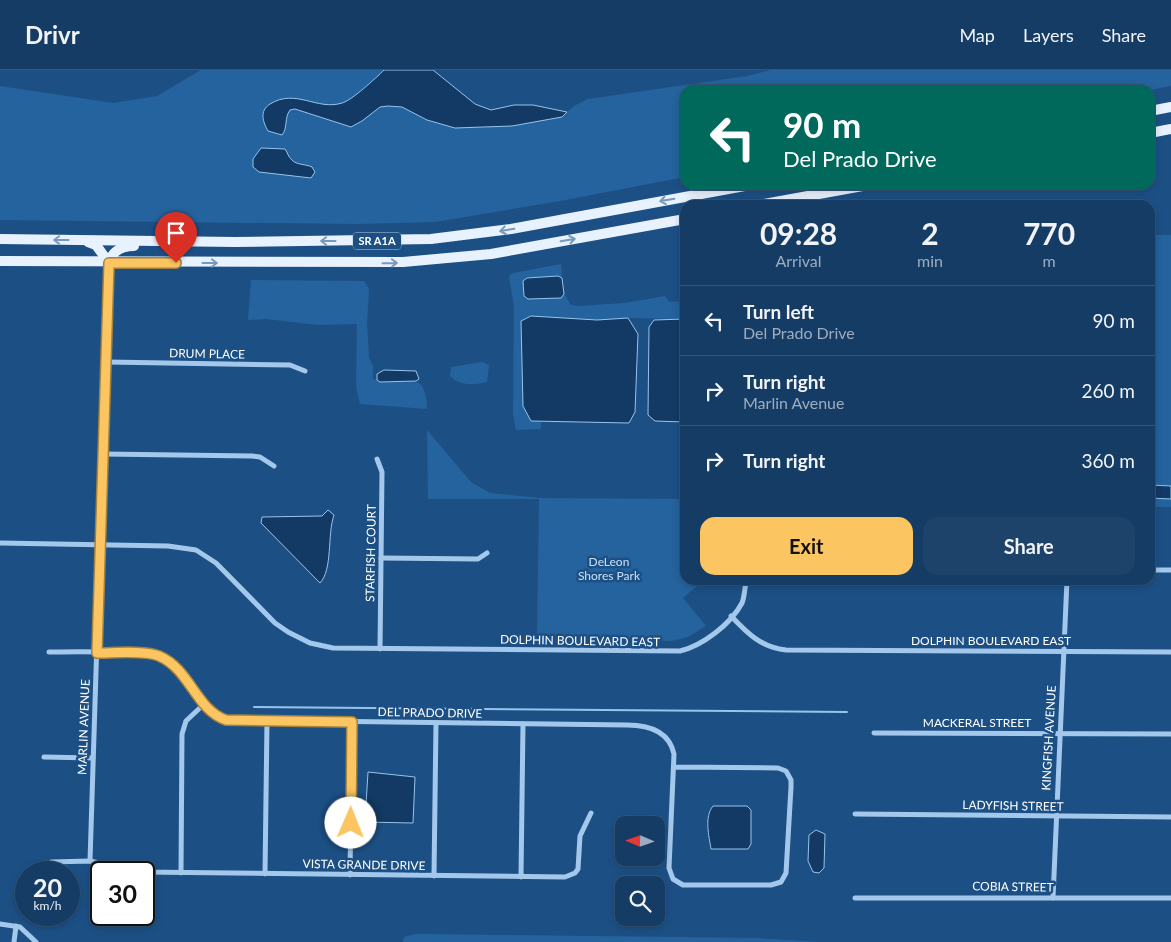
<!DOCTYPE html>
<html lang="en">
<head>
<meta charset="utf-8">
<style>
	:root { --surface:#153c64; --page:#1e436a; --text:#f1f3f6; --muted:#9dadbf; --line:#345678; --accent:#fbc661 }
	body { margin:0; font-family:Lato,sans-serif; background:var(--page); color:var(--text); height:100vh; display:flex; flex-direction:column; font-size:19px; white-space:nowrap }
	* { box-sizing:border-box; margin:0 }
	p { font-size:16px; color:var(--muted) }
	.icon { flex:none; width:28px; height:28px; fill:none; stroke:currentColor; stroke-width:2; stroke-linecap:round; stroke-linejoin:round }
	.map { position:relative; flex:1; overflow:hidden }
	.details { position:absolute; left:680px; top:130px; width:475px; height:385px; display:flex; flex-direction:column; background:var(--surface); border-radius:15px; box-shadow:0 2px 8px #0003,0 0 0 1px var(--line) }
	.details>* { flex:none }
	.banner { position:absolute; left:680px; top:15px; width:475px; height:105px; border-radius:15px; box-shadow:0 2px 8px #0003,0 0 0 1px var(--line); background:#00695c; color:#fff; overflow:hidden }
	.needle { width:32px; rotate:272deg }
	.buttons { position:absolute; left:615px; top:746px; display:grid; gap:10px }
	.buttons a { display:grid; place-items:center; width:50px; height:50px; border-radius:10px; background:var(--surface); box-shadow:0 2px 8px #0003,0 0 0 1px var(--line); font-size:25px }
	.speed { position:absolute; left:15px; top:791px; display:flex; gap:10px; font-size:25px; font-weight:700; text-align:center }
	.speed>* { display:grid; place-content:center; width:65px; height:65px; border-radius:50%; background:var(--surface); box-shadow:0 2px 8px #0003,0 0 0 1px var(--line); line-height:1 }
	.speed small { font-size:12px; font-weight:400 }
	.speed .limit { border:2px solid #111; border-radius:8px; background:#fff; color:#111 }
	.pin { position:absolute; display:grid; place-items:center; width:42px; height:42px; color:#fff; margin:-51px -21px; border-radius:50% 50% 50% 0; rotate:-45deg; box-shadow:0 0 5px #0007 }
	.pin .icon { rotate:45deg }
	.me { position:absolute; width:55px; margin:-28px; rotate:1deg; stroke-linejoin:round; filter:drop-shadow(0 0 4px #0008) }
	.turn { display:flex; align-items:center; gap:18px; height:105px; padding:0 20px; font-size:22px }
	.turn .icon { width:65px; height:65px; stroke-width:2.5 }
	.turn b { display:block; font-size:35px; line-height:42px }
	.eta { display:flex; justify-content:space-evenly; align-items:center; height:85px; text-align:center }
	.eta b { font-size:30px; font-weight:700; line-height:35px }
	.button { display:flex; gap:10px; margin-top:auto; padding:10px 20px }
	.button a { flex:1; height:58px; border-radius:15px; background:var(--accent); color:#111; font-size:20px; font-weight:700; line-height:58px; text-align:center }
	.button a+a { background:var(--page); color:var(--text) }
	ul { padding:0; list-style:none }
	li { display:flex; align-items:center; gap:15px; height:70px; padding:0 20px; border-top:1px solid var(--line) }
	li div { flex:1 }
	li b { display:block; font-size:19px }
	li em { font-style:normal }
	header { display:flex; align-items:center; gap:30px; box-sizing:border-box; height:70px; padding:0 25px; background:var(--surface); border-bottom:1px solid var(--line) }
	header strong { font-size:24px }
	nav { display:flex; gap:28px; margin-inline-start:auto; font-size:18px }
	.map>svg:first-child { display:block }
</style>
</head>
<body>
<header>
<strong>Drivr</strong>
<nav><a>Map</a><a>Layers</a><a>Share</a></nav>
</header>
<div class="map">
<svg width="1171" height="872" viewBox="0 0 1171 872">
	<rect width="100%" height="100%" fill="#1c5085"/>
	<!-- green -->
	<g fill="#25639e">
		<polygon points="201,0 433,0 475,34 491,40 514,35 533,35 567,42 574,36 588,29 747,6 771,0 1171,0 1171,16 1150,20 685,20 685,107 560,131 435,152 355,154 0,150 0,16 113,33 157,26"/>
		<polygon points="1150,165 1171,165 1171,416 1150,415"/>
		<polygon points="561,194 562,208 558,206 528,208 528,229 561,228 564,224 571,235 577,236 625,233 665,226 669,232 685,231 685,249 628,248 597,250 531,350 541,351 541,359 516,360 513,344 514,237 509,206 513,203"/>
		<path d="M251 210 364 211 369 219 367 254 369 287 373 296V309C401 320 426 293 427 339L360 334 356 316 357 254 318 255 266 249 248 250Z"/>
		<path d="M482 292 489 295 487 312C474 315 459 316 450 306L451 297Z"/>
		<polygon points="427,360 471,412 490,423 539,428 685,429 685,510 697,510 697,516 683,528 706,556 688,567 672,571 537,569 539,429 428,429"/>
		<polygon points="1150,428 1171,429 1171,437 1150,437"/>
		<polygon points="415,864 756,868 819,872 403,872 404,867"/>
	</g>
	<!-- water -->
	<g fill="#133a64" stroke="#97c4ed">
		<path d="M384 0H433L475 34 491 40 514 35H533L567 42 562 47 512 56 455 58 427 50 402 37 388 36 380 37 362 51 351 57 295 39 290 40C284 48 288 58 282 65L268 61C263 52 259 41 270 34 296 18 317 41 342 33 351 31 376 8 384 0Z"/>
		<path d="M261 78 285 79C288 83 288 87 292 90 296 95 306 94 312 97L315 102 311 108 259 102 253 97V89Z"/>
		<polygon points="558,206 562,208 564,224 561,228 528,229 524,226 523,211 527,208"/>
		<polygon points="531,246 597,250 628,248 638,264 635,342 629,353 531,351 523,336 521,251"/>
		<polygon points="685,249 685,352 655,351 648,345 649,257 654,250"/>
		<polygon points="384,300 416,301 419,309 416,311 380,312 377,310 377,304"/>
		<polygon points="1150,415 1171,416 1171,429 1150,428"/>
		<path d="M328 440 334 445C327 465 333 499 320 513L261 453 262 447 322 446Z"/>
		<polygon points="368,702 415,707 413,753 365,752"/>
		<path d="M713 736H747L751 740V774L748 779H711C709 766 704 747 713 736Z"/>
		<polygon points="816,760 825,764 824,798 819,803 813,802 808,791 809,765"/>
	</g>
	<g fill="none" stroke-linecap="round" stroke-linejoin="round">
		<!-- stream -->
		<polyline stroke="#97c4ed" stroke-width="2" points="254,637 847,642"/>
		<!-- minor -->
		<g stroke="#a4c8eb" stroke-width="5">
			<polyline points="107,292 290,295 305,301"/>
			<polyline points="104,384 252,386 260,387 274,396"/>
			<polyline points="377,389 382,402 380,579"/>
			<path d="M0 473 168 476 196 480 216 493 275 553 288 562 310 573 333 578 680 581C702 576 731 554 742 533 745 526 744 518 747 510"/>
			<polyline points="381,488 478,489 487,483"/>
			<polyline points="1150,500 1171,500"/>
			<path d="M731 546C748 564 761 577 786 580L1171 582"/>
			<path d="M49 582C70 582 150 580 164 588 190 604 200 642 226 650L627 655C648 655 669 661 674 684L669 798 673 809 683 815H771L781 812 786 803 791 717V710L786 701 778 698 674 697"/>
			<polyline points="874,663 1171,664"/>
			<polyline points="44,687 93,688"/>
			<polyline points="855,744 1171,747"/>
			<polyline points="90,791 109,193"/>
			<polyline points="51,792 90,791 141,802 565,807 575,803 578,799 580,766 591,743"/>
			<polyline points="181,803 182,664 186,651 204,634"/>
			<polyline points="265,804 267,651"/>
			<polyline points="350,805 352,652"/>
			<polyline points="434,806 436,653"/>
			<polyline points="521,807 523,654"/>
			<polyline points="855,828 1171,828"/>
			<polyline points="1053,828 1067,510"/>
			<polyline points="0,854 20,857 36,872"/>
			<polyline points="14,872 16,856"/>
		</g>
		<!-- primary -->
		<g stroke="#e8f2fe" stroke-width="10">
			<polyline points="1150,41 1171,37"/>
			<polyline points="1150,63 1171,59"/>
			<polyline points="759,135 868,115"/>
			<polyline points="0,169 235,172 431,169 511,159 750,115"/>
			<polyline points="88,172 96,175 109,193"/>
			<polyline points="0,191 403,192 491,184 685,149"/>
			<path d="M109 193C112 181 122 176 134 176"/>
		</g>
	</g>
	<!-- one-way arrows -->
	<defs><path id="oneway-shaft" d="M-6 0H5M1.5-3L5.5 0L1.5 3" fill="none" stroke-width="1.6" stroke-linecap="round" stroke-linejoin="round" transform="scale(1.25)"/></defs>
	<g stroke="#7899bb">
		<use href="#oneway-shaft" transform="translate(667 130) rotate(170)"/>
		<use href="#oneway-shaft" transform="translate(507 160) rotate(171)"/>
		<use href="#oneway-shaft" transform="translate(61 170) rotate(-180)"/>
		<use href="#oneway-shaft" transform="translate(568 170) rotate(-10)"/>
		<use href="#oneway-shaft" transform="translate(328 171) rotate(180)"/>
		<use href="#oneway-shaft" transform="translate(210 193)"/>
		<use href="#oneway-shaft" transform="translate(390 193) rotate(-1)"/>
	</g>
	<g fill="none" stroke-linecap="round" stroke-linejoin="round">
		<defs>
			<path id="route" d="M176 193H109L97 583C113 583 145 580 159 586 190 599 196 640 226 650L352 652 351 753"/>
		</defs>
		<!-- route casing -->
		<use href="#route" stroke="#a3813f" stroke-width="12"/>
		<!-- route -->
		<use href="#route" stroke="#fbc661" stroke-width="9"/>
	</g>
	<g text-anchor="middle" stroke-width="5" stroke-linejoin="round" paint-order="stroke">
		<!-- shield labels -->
		<rect fill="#1c5085" stroke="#bbcada" stroke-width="1" x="353" y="162.5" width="48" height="17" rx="4"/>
		<g font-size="11" font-weight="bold" fill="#fff">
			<text x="377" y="175">SR A1A</text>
		</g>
		<!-- street labels -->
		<g font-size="12" fill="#fff" stroke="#1c5085">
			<text transform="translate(207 284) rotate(1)" y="4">DRUM PLACE</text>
			<text transform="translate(371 483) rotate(-89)" y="4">STARFISH COURT</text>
			<text transform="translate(580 571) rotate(1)" y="4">DOLPHIN BOULEVARD EAST</text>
			<text x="991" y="575">DOLPHIN BOULEVARD EAST</text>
			<text transform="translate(430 643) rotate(1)" y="4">DEL PRADO DRIVE</text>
			<text x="977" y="657">MACKERAL STREET</text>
			<text transform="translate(84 657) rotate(-88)" y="4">MARLIN AVENUE</text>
			<text transform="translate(1049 668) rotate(-87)" y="4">KINGFISH AVENUE</text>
			<text transform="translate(1013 736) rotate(1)" y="4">LADYFISH STREET</text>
			<text transform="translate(364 795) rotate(1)" y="4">VISTA GRANDE DRIVE</text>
			<text transform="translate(1013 817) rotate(1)" y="4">COBIA STREET</text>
		</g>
		<!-- park labels -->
		<g font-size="12" fill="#c8e1f8" stroke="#1c5085">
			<text x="609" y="496">DeLeon<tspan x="609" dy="14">Shores Park</tspan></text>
		</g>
	</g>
</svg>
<div class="buttons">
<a><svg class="needle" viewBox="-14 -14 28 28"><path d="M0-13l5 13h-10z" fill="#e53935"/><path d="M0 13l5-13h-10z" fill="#9dadbf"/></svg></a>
<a><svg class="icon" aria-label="search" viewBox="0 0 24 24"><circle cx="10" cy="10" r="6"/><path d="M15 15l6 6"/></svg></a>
</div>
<div class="speed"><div>20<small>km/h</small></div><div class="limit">30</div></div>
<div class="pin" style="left:176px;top:193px;background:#d93025"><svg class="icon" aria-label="arrive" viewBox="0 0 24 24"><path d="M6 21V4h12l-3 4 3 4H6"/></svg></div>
<svg class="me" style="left:351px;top:753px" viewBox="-20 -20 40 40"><circle r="19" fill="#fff"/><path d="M0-13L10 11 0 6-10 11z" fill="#fbc661"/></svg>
<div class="banner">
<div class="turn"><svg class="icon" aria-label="left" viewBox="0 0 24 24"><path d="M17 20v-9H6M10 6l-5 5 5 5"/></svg><div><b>90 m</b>Del Prado Drive</div></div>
</div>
<section class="details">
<div class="eta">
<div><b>09:28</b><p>Arrival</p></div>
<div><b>2</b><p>min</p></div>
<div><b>770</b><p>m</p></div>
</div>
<ul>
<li><svg class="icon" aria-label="left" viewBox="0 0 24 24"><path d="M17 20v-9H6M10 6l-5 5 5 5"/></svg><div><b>Turn left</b><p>Del Prado Drive</p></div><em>90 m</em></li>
<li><svg class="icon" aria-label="right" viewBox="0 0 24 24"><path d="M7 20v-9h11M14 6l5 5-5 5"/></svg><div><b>Turn right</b><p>Marlin Avenue</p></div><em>260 m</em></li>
<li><svg class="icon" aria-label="right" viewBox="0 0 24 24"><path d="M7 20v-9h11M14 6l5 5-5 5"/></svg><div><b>Turn right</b></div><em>360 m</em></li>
</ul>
<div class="button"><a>Exit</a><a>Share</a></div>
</section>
</div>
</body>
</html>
